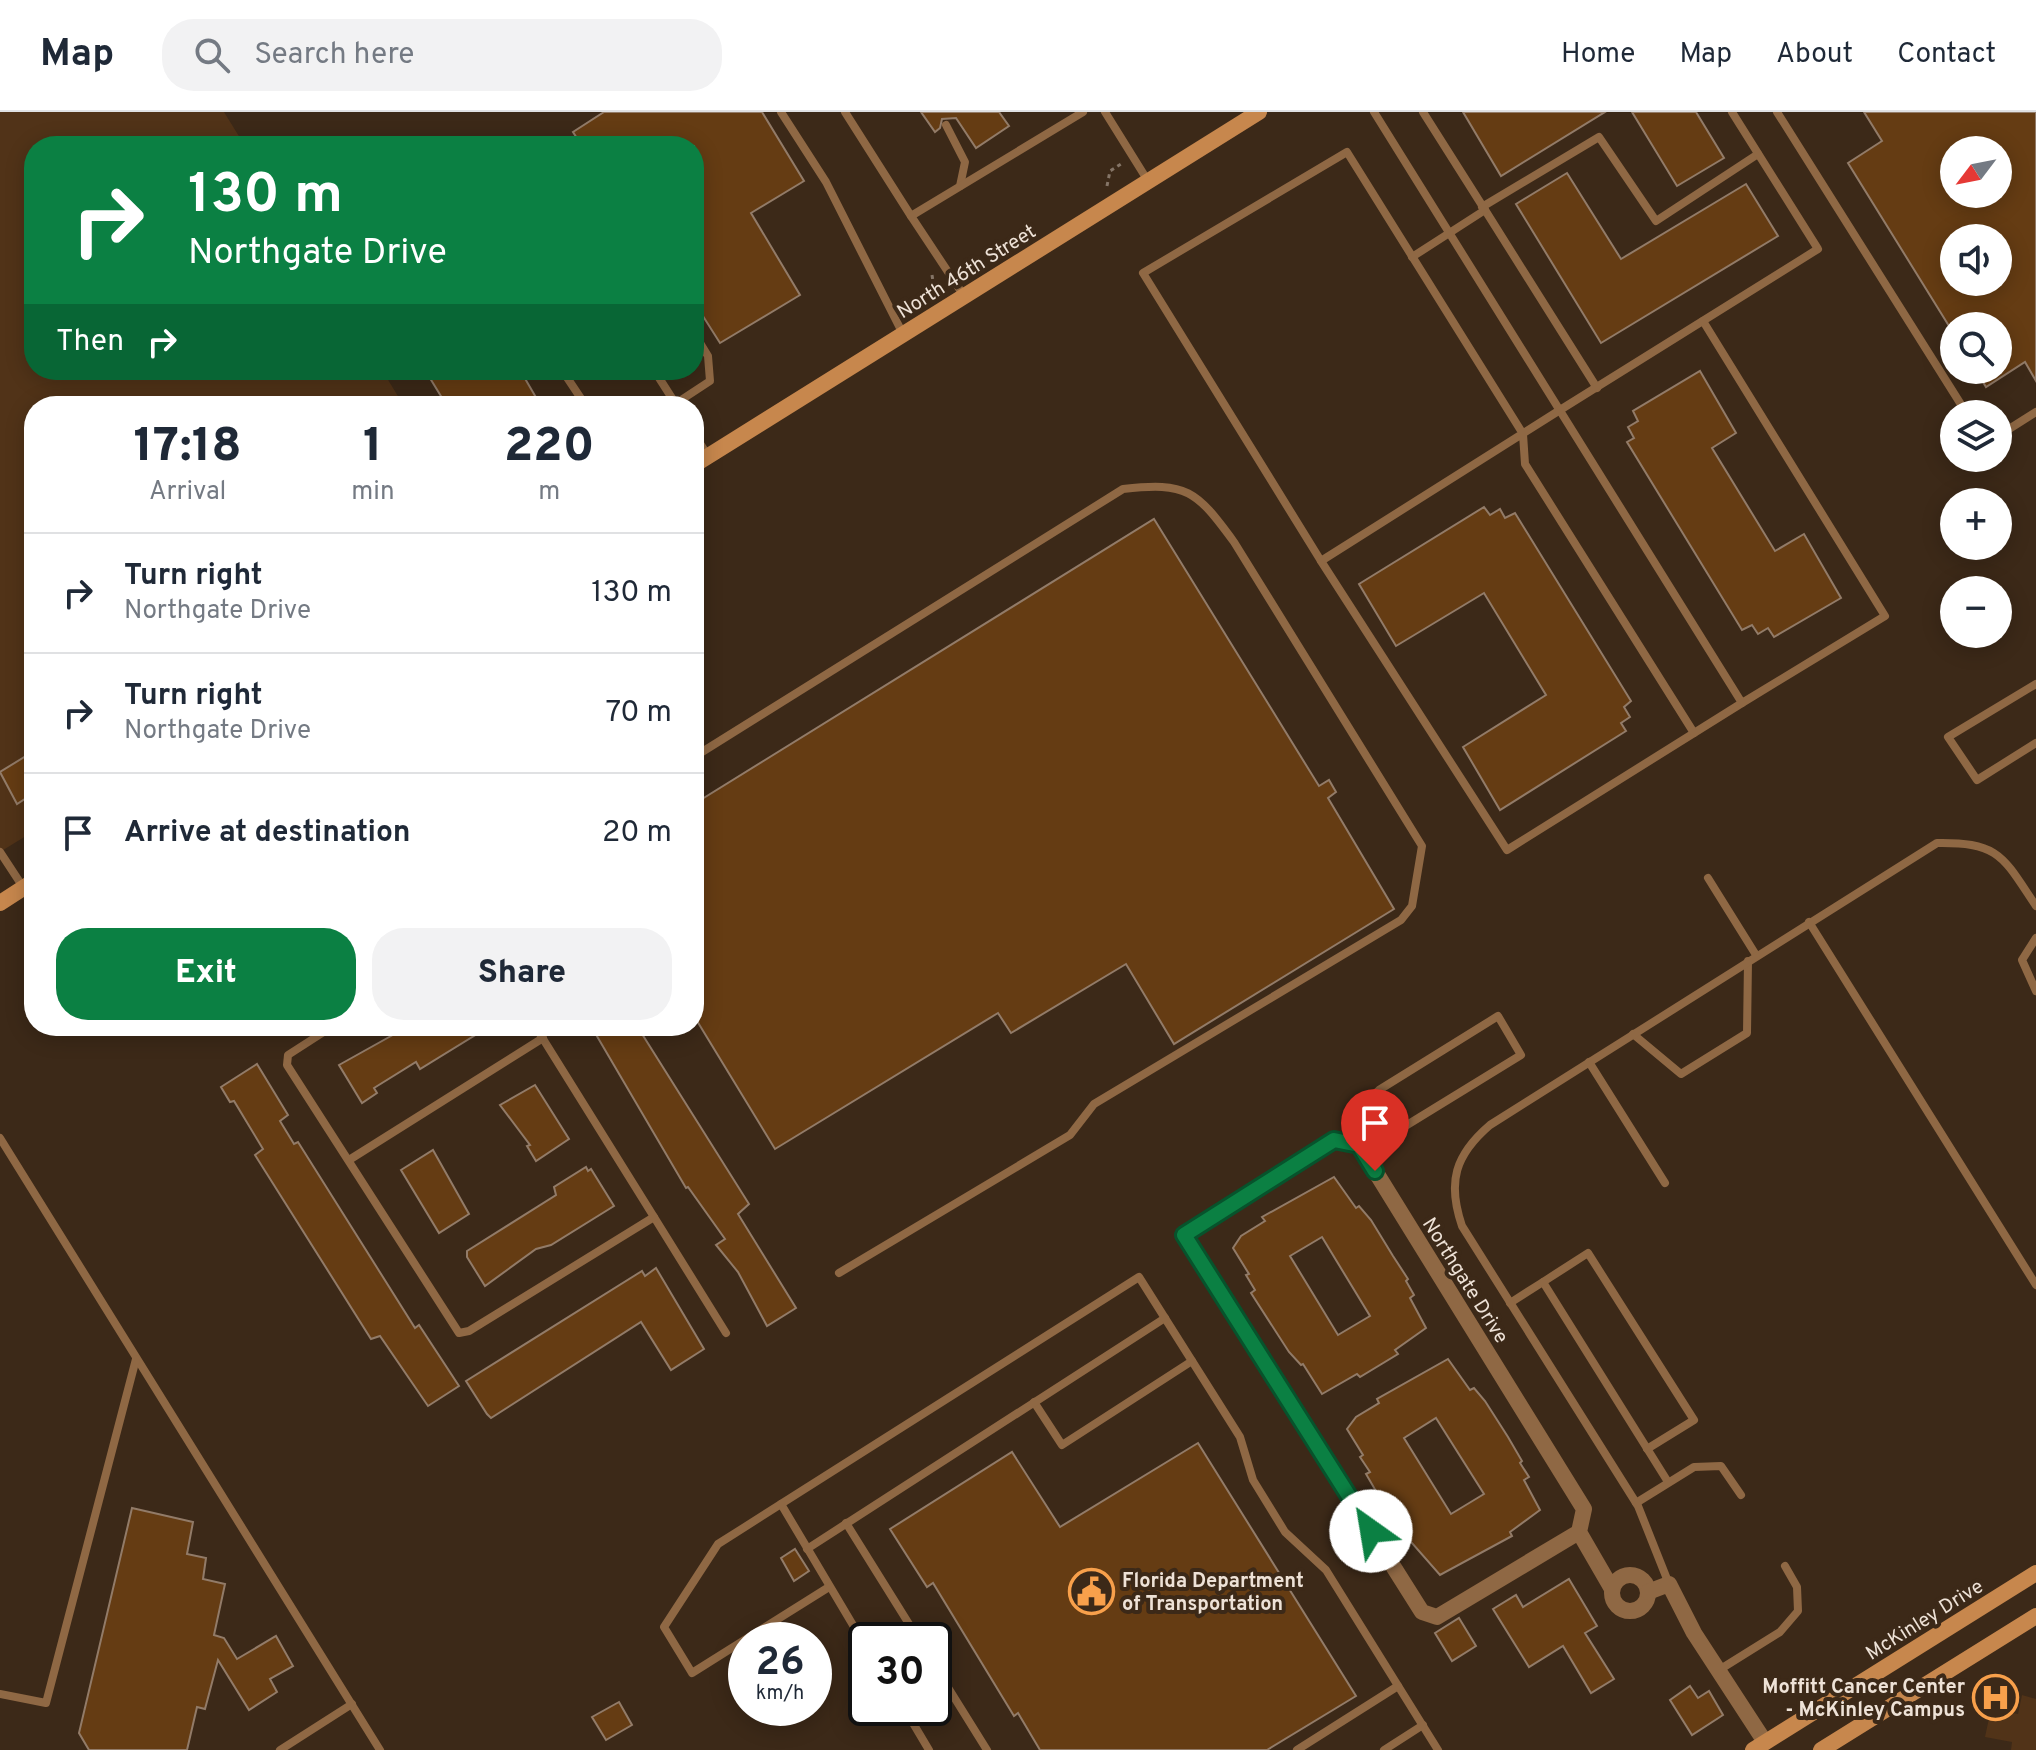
<!DOCTYPE html>
<html lang="en">
<head>
<meta charset="utf-8">
<style>
	:root { --surface:#fff; --page:#f2f2f3; --text:#1f2937; --muted:#747a83; --line:#e0e1e3; --accent:#0b8043 }
	body { margin:0; font-family:Overpass,sans-serif; background:var(--page); color:var(--text); height:100vh; display:flex; flex-direction:column; font-size:30px; white-space:nowrap }
	* { box-sizing:border-box; margin:0 }
	p { font-size:26px; color:var(--muted) }
	.icon { flex:none; width:44px; height:44px; fill:none; stroke:currentColor; stroke-width:2; stroke-linecap:round; stroke-linejoin:round }
	.map { position:relative; flex:1; overflow:hidden }
	.panel { position:absolute; left:24px; top:284px; width:680px; height:640px; display:flex; flex-direction:column; background:var(--surface); border-radius:32px; box-shadow:0 4px 20px #0003 }
	.panel>* { flex:none }
	.guide { position:absolute; left:24px; top:24px; width:680px; height:244px; border-radius:32px; box-shadow:0 4px 20px #0003; background:#0b8043; color:#fff; overflow:hidden }
	.needle { width:52px; rotate:238deg }
	.fabs { position:absolute; left:1940px; top:24px; display:grid; gap:16px }
	.fabs a { display:grid; place-items:center; width:72px; height:72px; border-radius:50%; background:var(--surface); box-shadow:0 4px 20px #0003; font-size:40px }
	.speed { position:absolute; left:728px; top:1510px; display:flex; gap:16px; font-size:40px; font-weight:700; text-align:center }
	.speed>* { display:grid; place-content:center; width:104px; height:104px; border-radius:50%; background:var(--surface); box-shadow:0 4px 20px #0003; line-height:1 }
	.speed small { font-size:20px; font-weight:400 }
	.speed .limit { border:4px solid #111; border-radius:12px; background:#fff; color:#111 }
	.pin { position:absolute; display:grid; place-items:center; width:68px; height:68px; color:#fff; margin:-82px -34px; border-radius:50% 50% 50% 0; rotate:-45deg; box-shadow:0 0 8px #0007 }
	.pin .icon { rotate:45deg }
	.me { position:absolute; width:88px; margin:-44px; rotate:328deg; stroke-linejoin:round; filter:drop-shadow(0 0 6px #0008) }
	.turn { display:flex; align-items:center; gap:28px; height:168px; padding:0 32px; font-size:36px }
	.turn .icon { width:104px; height:104px; stroke-width:2.5 }
	.turn b { display:block; font-size:56px; line-height:68px }
	.then { display:flex; align-items:center; height:76px; padding:0 32px; background:#0003; gap:16px; font-size:30px }
	.eta { display:flex; justify-content:space-evenly; align-items:center; height:136px; text-align:center }
	.eta b { font-size:48px; font-weight:800; line-height:56px }
	.button { display:flex; gap:16px; margin-top:auto; padding:16px 32px }
	.button a { flex:1; height:92px; border-radius:32px; background:var(--accent); color:#fff; font-size:32px; font-weight:800; line-height:92px; text-align:center }
	.button a+a { background:var(--page); color:var(--text) }
	ul { padding:0; list-style:none }
	li { display:flex; align-items:center; gap:24px; height:120px; padding:0 32px; border-top:2px solid var(--line) }
	li div { flex:1 }
	li b { display:block; font-size:30px }
	li em { font-style:normal }
	header { display:flex; align-items:center; gap:48px; box-sizing:border-box; height:112px; padding:0 40px; background:var(--surface); border-bottom:2px solid var(--line) }
	header strong { font-size:38px }
	nav { display:flex; gap:44px; margin-inline-start:auto; font-size:28px }
	.search { width:560px; height:72px; background:var(--page); display:flex; align-items:center; gap:20px; box-sizing:border-box; padding:0 28px; border-radius:32px; color:var(--muted); font-size:30px }
	.map>svg:first-child { display:block }
</style>
</head>
<body>
<header>
<strong>Map</strong>
<div class="search"><svg class="icon" aria-label="search" viewBox="0 0 24 24"><circle cx="10" cy="10" r="6"/><path d="M15 15l6 6"/></svg>Search here</div>
<nav><a>Home</a><a>Map</a><a>About</a><a>Contact</a></nav>
</header>
<div class="map">
<svg width="2036" height="1638" viewBox="0 0 2036 1638">
	<rect width="100%" height="100%" fill="#3c2918"/>
	<!-- green -->
	<g fill="#513318">
		<polygon points="0,0 224,0 245,34 34,34 34,258 382,258 404,294 34,294 34,719 0,740"/>
		<polygon points="2022,1583 2036,1587 2036,1638 2011,1638 2012,1630 1985,1625 1991,1597 2018,1602"/>
	</g>
	<!-- building -->
	<g fill="#653c13" stroke="#927b68" stroke-width="2" fill-rule="evenodd">
		<polygon points="604,0 762,0 804,69 751,101 800,183 720,231 694,190 694,34 582,34 573,20"/>
		<polygon points="921,0 999,0 1009,14 976,36 956,6 942,7 940,16 935,20"/>
		<polygon points="1463,0 1605,0 1501,64"/>
		<polygon points="1632,0 1696,0 1724,46 1677,74"/>
		<path d="M1864 0H2036V269L2025 250 1986 275 1976 258H1998V214H1949L1848 51 1882 29ZM1954 38H1998V82H1954ZM1954 126H1998V170H1954Z"/>
		<polygon points="1567,61 1621,147 1746,72 1778,124 1601,231 1516,92"/>
		<polygon points="425,258 520,258 541,294 447,294"/>
		<polygon points="1700,259 1736,321 1712,336 1775,439 1804,422 1841,486 1774,525 1768,516 1758,522 1752,513 1742,518 1627,330 1634,326 1628,315 1638,309 1633,299"/>
		<polygon points="1484,395 1490,403 1500,397 1505,406 1515,401 1631,589 1624,595 1630,605 1621,611 1626,619 1500,698 1463,635 1546,583 1484,481 1396,534 1359,472"/>
		<polygon points="1154,407 1319,674 1329,668 1336,680 1328,686 1394,797 1174,932 1126,852 1011,921 998,901 775,1037 694,904 694,692"/>
		<polygon points="34,639 34,681 17,692 0,660"/>
		<polygon points="409,914 490,914 420,957 416,950 374,976 377,981 362,991 339,953"/>
		<polygon points="591,914 637,914 749,1092 738,1102 796,1196 767,1214 738,1160 716,1133 725,1127 688,1075 686,1076"/>
		<polygon points="257,952 288,1003 280,1009 294,1032 298,1030 415,1216 419,1213 459,1274 428,1294 380,1224 371,1227 255,1043 263,1037 234,989 230,990 221,975"/>
		<polygon points="535,973 569,1027 536,1049 527,1034 530,1033 500,993"/>
		<polygon points="433,1038 469,1102 439,1121 401,1058"/>
		<polygon points="586,1055 588,1059 591,1057 614,1094 551,1133 536,1137 485,1174 467,1145 467,1139 556,1083 554,1075"/>
		<path d="M1334 1065 1356 1096 1359 1094 1371 1108 1393 1144 1408 1167 1406 1169 1414 1183 1410 1186 1426 1216 1395 1238 1398 1242 1360 1265 1357 1262 1322 1282 1303 1252 1301 1253 1289 1240 1251 1181 1255 1178 1246 1163 1249 1162 1233 1136 1241 1124 1265 1109 1262 1105ZM1322 1125 1370 1204 1338 1223 1290 1144Z"/>
		<polygon points="656,1156 704,1237 671,1258 641,1210 491,1306 487,1302 466,1269 642,1159 645,1164"/>
		<path d="M1448 1247 1470 1278 1474 1276 1485 1289 1508 1325 1522 1349 1520 1351 1529 1365 1524 1368 1540 1398 1510 1420 1512 1424 1440 1463 1404 1422 1380 1386 1366 1362 1370 1360 1360 1345 1363 1343 1347 1317 1356 1305 1379 1291 1377 1287ZM1436 1306 1484 1382 1451 1402 1404 1326Z"/>
		<polygon points="1198,1331 1356,1584 1267,1638 1040,1638 1018,1601 1014,1604 933,1471 927,1475 890,1417 1012,1340 1060,1415"/>
		<polygon points="132,1396 193,1410 187,1442 206,1446 203,1467 225,1472 214,1523 224,1526 237,1547 276,1524 293,1554 270,1567 277,1580 249,1598 218,1548 205,1597 197,1595 187,1638 89,1638 79,1621"/>
		<polygon points="795,1437 809,1459 794,1469 781,1446"/>
		<polygon points="1569,1467 1597,1514 1585,1521 1614,1567 1591,1581 1563,1534 1529,1555 1493,1497 1516,1483 1523,1495"/>
		<polygon points="1459,1506 1476,1534 1452,1549 1435,1521"/>
		<polygon points="1690,1574 1698,1586 1709,1579 1723,1603 1692,1623 1670,1588"/>
		<polygon points="619,1590 632,1613 606,1628 592,1605"/>
	</g>
	<g fill="none" stroke-linecap="round" stroke-linejoin="round">
		<!-- path -->
		<g stroke="#857567" stroke-width="3" stroke-dasharray="4 4" stroke-linecap="butt">
			<polyline points="1107,74 1110,59 1121,52"/>
			<polyline points="932,163 935,182"/>
		</g>
		<!-- lane -->
		<g stroke="#8f6844" stroke-width="8">
			<polyline points="781,0 826,70 903,222"/>
			<polyline points="845,0 911,104"/>
			<polyline points="1105,0 1148,69"/>
			<polyline points="1374,0 1742,591 1885,504 1703,209"/>
			<polyline points="1777,0 1967,302"/>
			<polyline points="946,13 965,50 960,74"/>
			<polyline points="1482,95 1599,25 1656,109 1758,42"/>
			<polyline points="1485,98 1597,276"/>
			<polyline points="1412,145 1485,98 1423,0"/>
			<polyline points="964,184 911,104 1083,0"/>
			<polyline points="562,258 586,294"/>
			<polyline points="654,258 677,294"/>
			<polyline points="675,292 710,269 708,244 694,221"/>
			<polyline points="694,322 708,344"/>
			<polyline points="1998,324 2036,300"/>
			<polyline points="1321,449 1507,738 1742,591"/>
			<polyline points="2036,572 1948,625 1977,668 2036,631"/>
			<polyline points="1694,621 1525,352 1523,322 1347,40 1143,161 1321,449 1560,298 1818,137 1732,0"/>
			<path d="M694 645 1123 377C1187 370 1196 378 1234 430L1422 734 1412 794 1401 808 1094 992 1070 1023 839 1161"/>
			<polyline points="0,740 23,775"/>
			<polyline points="1708,766 1756,843"/>
			<polyline points="1809,810 2036,1173"/>
			<polyline points="2036,826 2022,848 2036,879"/>
			<polyline points="333,914 288,943 287,953 459,1221 469,1219 654,1105 726,1221"/>
			<polyline points="535,914 654,1105"/>
			<polyline points="1633,922 1681,962 1747,921 1748,849"/>
			<polyline points="1589,950 1665,1071"/>
			<polyline points="0,1026 380,1638"/>
			<path d="M1346 1030C1355 1010 1362 992 1379 978L1498 904 1521 943 1394 1021 1371 984"/>
			<polyline points="349,1048 543,926"/>
			<polyline points="1543,1170 1588,1141 1694,1308 1647,1337"/>
			<polyline points="1510,1191 1543,1170 1668,1370"/>
			<polyline points="1034,1290 1062,1333 1192,1249"/>
			<polyline points="1636,1391 1694,1355 1721,1354 1741,1383"/>
			<polyline points="781,1392 866,1535"/>
			<polyline points="846,1411 919,1528"/>
			<polyline points="807,1437 1165,1206"/>
			<path d="M1669 1472 1638 1394 1462 1114C1447 1070 1455 1043 1490 1013L1937 731C2000 730 2003 745 2036 794"/>
			<polyline points="829,1475 692,1561 664,1515 718,1432 1139,1165 1240,1325 1253,1368 1285,1420 1326,1458 1438,1638"/>
			<polyline points="934,1553 987,1638"/>
			<polyline points="1719,1558 1780,1520 1798,1499 1797,1475 1785,1454"/>
			<polyline points="0,1582 46,1591 136,1247"/>
			<polyline points="904,1596 929,1638"/>
			<polyline points="280,1638 352,1592"/>
			<polyline points="1297,1638 1398,1574"/>
			<polyline points="1384,1638 1423,1613"/>
		</g>
		<!-- street -->
		<g stroke="#8f6844" stroke-width="16">
			<polyline points="1579,1420 1584,1397 1359,1033 1334,1028 1184,1123 1422,1500 1437,1505 1579,1420 1612,1477"/>
			<circle cx="1630" cy="1481" r="18"/>
			<polyline points="1648,1480 1669,1472 1694,1521 1765,1630"/>
		</g>
		<!-- secondary -->
		<g stroke="#c7874d" stroke-width="16">
			<polyline points="694,353 1259,0"/>
			<polyline points="0,791 34,769"/>
			<polyline points="1753,1638 2036,1461"/>
			<polyline points="1821,1638 2036,1504"/>
		</g>
	</g>
	<g fill="none" stroke-linecap="round" stroke-linejoin="round">
		<defs>
			<polyline id="route" points="1371,1419 1184,1123 1334,1028 1359,1033 1375,1059"/>
		</defs>
		<!-- route casing -->
		<use href="#route" stroke="#07532c" stroke-width="20"/>
		<!-- route -->
		<use href="#route" stroke="#0b8043" stroke-width="14"/>
	</g>
	<!-- icons -->
	<defs>
		<symbol id="civic-ring" viewBox="-11 -11 22 22"><circle r="9.5" fill="#3c2918" stroke="#f8a04b" stroke-width="1.5"/><path d="M-.6-6.5H3V-4.5H.6V-3L4-1V1h2V6H-6V1h2V-1L-.6-3ZM-1.2 2.5V6h2.4V2.5Z" fill="#f8a04b"/></symbol>
		<symbol id="hospital-ring" viewBox="-11 -11 22 22"><circle r="9.5" fill="#3c2918" stroke="#f8a04b" stroke-width="1.5"/><path d="M-5-5h3v3.5h4V-5h3V5h-3V1.5h-4V5h-3Z" fill="#f8a04b"/></symbol>
	</defs>
	<g fill-rule="evenodd">
		<use href="#civic-ring" x="1066" y="1454" width="51" height="51"/>
		<use href="#hospital-ring" x="1970" y="1560" width="51" height="51"/>
	</g>
	<g text-anchor="middle" stroke-width="8" stroke-linejoin="round" paint-order="stroke">
		<!-- street labels -->
		<g font-size="20" fill="#eee2d7" stroke="#3c2918">
			<text transform="translate(966 159) rotate(-32)" y="7">North 46th Street</text>
			<text transform="translate(1466 1168) rotate(58)" y="7">Northgate Drive</text>
			<text transform="translate(1924 1507) rotate(-32)" y="7">McKinley Drive</text>
		</g>
		<!-- poi labels -->
		<g font-size="20" font-weight="bold" fill="#eee2d7" stroke="#3c2918" text-anchor="start">
			<text x="1122" y="1475">Florida Department<tspan x="1122" dy="23">of Transportation</tspan></text>
			<text x="1965" y="1581" text-anchor="end">Moffitt Cancer Center<tspan x="1965" dy="23">- McKinley Campus</tspan></text>
		</g>
	</g>
</svg>
<div class="fabs">
<a><svg class="needle" viewBox="-14 -14 28 28"><path d="M0-13l5 13h-10z" fill="#e53935"/><path d="M0 13l5-13h-10z" fill="#747a83"/></svg></a>
<a><svg class="icon" aria-label="sound" viewBox="0 0 24 24"><path d="M4 9h4l5-4v14l-5-4H4zM17 9q2 3 0 6"/></svg></a>
<a><svg class="icon" aria-label="search" viewBox="0 0 24 24"><circle cx="10" cy="10" r="6"/><path d="M15 15l6 6"/></svg></a>
<a><svg class="icon" aria-label="layers" viewBox="0 0 24 24"><path d="M12 4l9 5-9 5-9-5zM3 14l9 5 9-5"/></svg></a>
<a>+</a>
<a>−</a>
</div>
<div class="speed"><div>26<small>km/h</small></div><div class="limit">30</div></div>
<div class="pin" style="left:1375px;top:1059px;background:#d93025"><svg class="icon" aria-label="arrive" viewBox="0 0 24 24"><path d="M6 21V4h12l-3 4 3 4H6"/></svg></div>
<svg class="me" style="left:1371px;top:1419px" viewBox="-20 -20 40 40"><circle r="19" fill="#fff"/><path d="M0-13L10 11 0 6-10 11z" fill="#0b8043"/></svg>
<div class="guide">
<div class="turn"><svg class="icon" aria-label="right" viewBox="0 0 24 24"><path d="M7 20v-9h11M14 6l5 5-5 5"/></svg><div><b>130 m</b>Northgate Drive</div></div>
<div class="then">Then<svg class="icon" aria-label="right" viewBox="0 0 24 24"><path d="M7 20v-9h11M14 6l5 5-5 5"/></svg></div>
</div>
<section class="panel">
<div class="eta">
<div><b>17:18</b><p>Arrival</p></div>
<div><b>1</b><p>min</p></div>
<div><b>220</b><p>m</p></div>
</div>
<ul>
<li><svg class="icon" aria-label="right" viewBox="0 0 24 24"><path d="M7 20v-9h11M14 6l5 5-5 5"/></svg><div><b>Turn right</b><p>Northgate Drive</p></div><em>130 m</em></li>
<li><svg class="icon" aria-label="right" viewBox="0 0 24 24"><path d="M7 20v-9h11M14 6l5 5-5 5"/></svg><div><b>Turn right</b><p>Northgate Drive</p></div><em>70 m</em></li>
<li><svg class="icon" aria-label="arrive" viewBox="0 0 24 24"><path d="M6 21V4h12l-3 4 3 4H6"/></svg><div><b>Arrive at destination</b></div><em>20 m</em></li>
</ul>
<div class="button"><a>Exit</a><a>Share</a></div>
</section>
</div>
</body>
</html>
